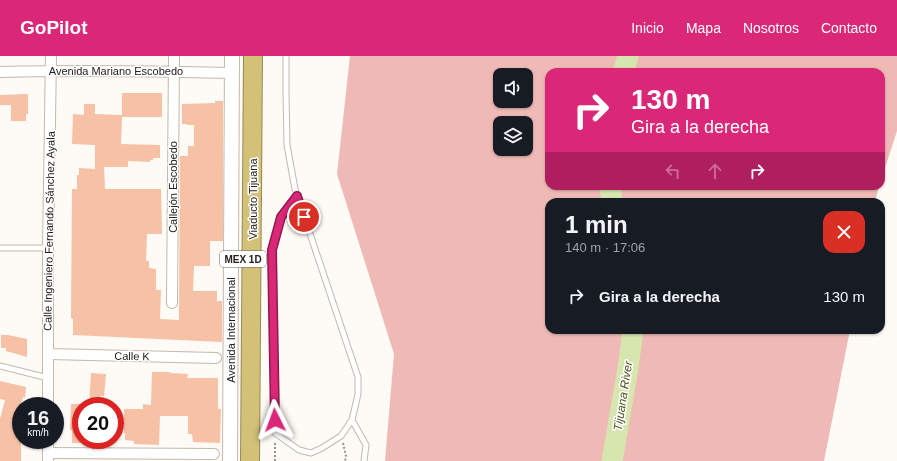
<!DOCTYPE html>
<html lang="es">
<head>
<meta charset="utf-8">
<style>
	:root { --surface:#171b24; --page:#242831; --text:#f1f3f6; --muted:#9ea1a6; --accent:#db2777 }
	body { margin:0; font-family:Helvetica,sans-serif; background:var(--page); color:var(--text); height:100vh; display:flex; flex-direction:column; font-size:15px; white-space:nowrap }
	* { box-sizing:border-box; margin:0 }
	p { font-size:13px; color:var(--muted) }
	.icon { flex:none; width:22px; height:22px; fill:none; stroke:currentColor; stroke-width:2; stroke-linecap:round; stroke-linejoin:round }
	.map { position:relative; flex:1; overflow:hidden }
	.sheet { position:absolute; left:545px; top:142px; width:340px; height:136px; display:flex; flex-direction:column; background:var(--surface); border-radius:12px; box-shadow:0 1px 3px #0004 }
	.sheet>* { flex:none }
	.banner { position:absolute; left:545px; top:12px; width:340px; height:122px; border-radius:12px; box-shadow:0 1px 3px #0004; background:#db2777; color:#fff; overflow:hidden }
	.controls { position:absolute; left:493px; top:12px; display:grid; gap:8px }
	.controls a { display:grid; place-items:center; width:40px; height:40px; border-radius:8px; background:var(--surface); box-shadow:0 1px 3px #0004; font-size:20px }
	.speed { position:absolute; left:12px; top:341px; display:flex; gap:8px; font-size:20px; font-weight:700; text-align:center }
	.speed>* { display:grid; place-content:center; width:52px; height:52px; border-radius:50%; background:var(--surface); box-shadow:0 1px 3px #0004; line-height:1 }
	.speed small { font-size:10px; font-weight:400 }
	.speed .limit { border:6px solid #d22; background:#fff; color:#111 }
	.pin { position:absolute; display:grid; place-items:center; width:34px; height:34px; color:#fff; margin:-17px; border:2px solid #fff; border-radius:50%; box-shadow:0 1px 4px #0007 }
	.me { position:absolute; width:44px; margin:-22px; rotate:357deg; stroke-linejoin:round; filter:drop-shadow(0 0 3px #0008) }
	.turn { display:flex; align-items:center; gap:14px; height:84px; padding:0 20px; font-size:18px }
	.turn .icon { width:52px; height:52px; stroke-width:2.5 }
	.turn b { display:block; font-size:28px; line-height:34px }
	.lanes { display:flex; align-items:center; height:38px; padding:0 20px; background:#0003; justify-content:center; gap:20px; direction:ltr }
	.lanes .off { opacity:.35 }
	.round { display:grid; place-items:center; flex:none; width:42px; height:42px; border-radius:12px; background:var(--page) }
	.summary { display:flex; align-items:center; justify-content:space-between; height:68px; padding:0 20px }
	h1 { font-size:24px; font-weight:700; line-height:30px }
	ul { padding:0; list-style:none }
	li { display:flex; align-items:center; gap:12px; height:60px; padding:0 20px }
	li div { flex:1 }
	li b { display:block; font-size:15px }
	li em { font-style:normal }
	header { display:flex; align-items:center; gap:24px; box-sizing:border-box; height:56px; padding:0 20px; background:var(--accent); color:#fff }
	header strong { font-size:19px }
	nav { display:flex; gap:22px; margin-inline-start:auto; font-size:14px }
	.map>svg:first-child { display:block }
</style>
</head>
<body>
<header>
<strong>GoPilot</strong>
<nav><a>Inicio</a><a>Mapa</a><a>Nosotros</a><a>Contacto</a></nav>
</header>
<div class="map">
<svg width="897" height="405" viewBox="0 0 897 405">
	<rect width="100%" height="100%" fill="#fefaf5"/>
	<!-- green -->
	<path fill="#efbab5" fill-rule="evenodd" d="M350 0H897V75L881 124V16H549V130H879L875 146H549V274H850L824 405H385L394 298 337 118ZM500 19H526V45H500ZM500 67H526V93H500Z"/>
	<g fill="none" stroke-linecap="round" stroke-linejoin="round">
		<!-- river -->
		<g stroke="#d7e5af" stroke-width="21">
			<polyline points="623,16 628,0"/>
			<polyline points="610,130 612,146"/>
			<polyline points="612,405 628,312 633,274"/>
		</g>
	</g>
	<!-- building -->
	<g fill="#f7c1a5">
		<polygon points="122,37 162,37 162,61 122,61 121,88 160,89 160,102 153,102 153,104 150,104 150,106 128,105 128,111 104,111 105,133 161,133 162,178 147,178 146,205 149,205 149,212 156,213 156,234 161,234 160,263 179,264 180,100 188,100 188,90 194,90 194,69 187,69 187,68 182,68 182,48 215,47 215,45 223,45 223,185 210,185 210,210 194,210 193,235 217,235 217,245 222,245 222,286 73,279 73,263 71,262 72,133 77,133 77,119 79,119 79,112 95,113 95,89 72,88 73,58 84,59 84,48 95,48 95,58 122,59"/>
		<polygon points="28,38 28,58 26,58 26,65 11,65 11,49 0,49 0,39"/>
		<polygon points="1,279 8,279 27,283 27,301 6,295 6,292 1,292"/>
		<polygon points="152,316 170,316 170,317 188,318 187,322 218,322 218,353 221,353 220,387 193,386 192,378 188,378 188,360 160,360 159,389 134,388 134,385 125,384 125,377 124,377 124,353 143,353 143,348 151,349"/>
		<polygon points="91,317 106,318 104,340 100,340 100,350 89,350"/>
		<polygon points="0,325 26,331 25,342 23,341 15,373 21,374 21,405 0,405 0,363 5,344 0,343"/>
		<polygon points="71,348 81,348 81,387 72,387 72,374 70,374"/>
	</g>
	<g fill="none" stroke-linecap="round" stroke-linejoin="round">
		<defs>
			<g id="lane">
				<polyline points="286,0 286,37 287,89 295,133 358,321 358,338 352,364 341,380 322,392 311,397 299,394 275,377 274,339 271,194 281,161 297,140"/>
				<polyline points="0,192 48,192"/>
				<polyline points="0,310 48,322"/>
				<polyline points="352,364 366,389 364,405"/>
			</g>
			<g id="street">
				<path d="M0 16C77 14 155 15 232 17"/>
				<polyline points="172,247 174,0"/>
				<polyline points="48,298 216,302"/>
				<polyline points="48,350 48,192 51,0"/>
				<polyline points="48,397 214,398"/>
				<polyline points="48,405 48,384"/>
			</g>
			<polyline id="secondary" points="230,405 232,0"/>
			<polyline id="highway" points="250,405 253,0"/>
		</defs>
		<!-- lane casing -->
		<use href="#lane" stroke="#c3b9ad" stroke-width="7"/>
		<!-- street casing -->
		<use href="#street" stroke="#c3b9ad" stroke-width="12"/>
		<!-- secondary casing -->
		<use href="#secondary" stroke="#c3b9ad" stroke-width="16"/>
		<!-- highway casing -->
		<use href="#highway" stroke="#958957" stroke-width="20"/>
		<!-- path -->
		<g stroke="#97938e" stroke-width="2" stroke-dasharray="2 2" stroke-linecap="butt">
			<polyline points="343,387 346,400 345,405"/>
			<polyline points="275,405 275,386"/>
		</g>
		<!-- lane -->
		<use href="#lane" stroke="#fff" stroke-width="5"/>
		<!-- street -->
		<use href="#street" stroke="#fff" stroke-width="10"/>
		<!-- secondary -->
		<use href="#secondary" stroke="#fff" stroke-width="14"/>
		<!-- highway -->
		<use href="#highway" stroke="#d3c178" stroke-width="18"/>
	</g>
	<g fill="none" stroke-linecap="round" stroke-linejoin="round">
		<defs>
			<polyline id="route" points="275,364 272,194 281,161 297,140 304,161"/>
		</defs>
		<!-- route casing -->
		<use href="#route" stroke="#8e194d" stroke-width="10"/>
		<!-- route -->
		<use href="#route" stroke="#db2777" stroke-width="7"/>
	</g>
	<g text-anchor="middle" stroke-width="3" stroke-linejoin="round" paint-order="stroke">
		<!-- shield labels -->
		<rect fill="#fff" stroke="#65635f" stroke-width="1" x="220" y="195" width="46" height="16" rx="3"/>
		<g font-size="10" font-weight="bold" fill="#23201b">
			<text x="243" y="207">MEX 1D</text>
		</g>
		<!-- street labels -->
		<g font-size="11" fill="#23201b" stroke="#fff">
			<text x="116" y="19">Avenida Mariano Escobedo</text>
			<text transform="translate(173 131) rotate(-90)" y="4">Callejón Escobedo</text>
			<text transform="translate(253 143) rotate(-90)" y="4">Viaducto Tijuana</text>
			<text transform="translate(49 175) rotate(-89)" y="4">Calle Ingeniero Fernando Sánchez Ayala</text>
			<text transform="translate(231 274) rotate(-90)" y="4">Avenida Internacional</text>
			<text transform="translate(132 300) rotate(1)" y="4">Calle K</text>
		</g>
		<!-- water labels -->
		<g font-size="12" font-style="italic" fill="#475318" stroke="#fff">
			<text transform="translate(623 340) rotate(-81)" y="4">Tijuana River</text>
		</g>
	</g>
</svg>
<div class="controls">
<a><svg class="icon" aria-label="sound" viewBox="0 0 24 24"><path d="M4 9h4l5-4v14l-5-4H4zM17 9q2 3 0 6"/></svg></a>
<a><svg class="icon" aria-label="layers" viewBox="0 0 24 24"><path d="M12 4l9 5-9 5-9-5zM3 14l9 5 9-5"/></svg></a>
</div>
<div class="speed"><div>16<small>km/h</small></div><div class="limit">20</div></div>
<div class="pin" style="left:304px;top:161px;background:#d93025"><svg class="icon" aria-label="arrive" viewBox="0 0 24 24"><path d="M6 21V4h12l-3 4 3 4H6"/></svg></div>
<svg class="me" style="left:275px;top:364px" viewBox="-20 -20 40 40"><path d="M0-17L14 15 0 8-14 15z" fill="#db2777" stroke="#fff" stroke-width="4"/></svg>
<div class="banner">
<div class="turn"><svg class="icon" aria-label="right" viewBox="0 0 24 24"><path d="M7 20v-9h11M14 6l5 5-5 5"/></svg><div><b>130 m</b>Gira a la derecha</div></div>
<div class="lanes"><svg class="icon off" aria-label="left" viewBox="0 0 24 24"><path d="M17 20v-9H6M10 6l-5 5 5 5"/></svg><svg class="icon off" aria-label="ahead" viewBox="0 0 24 24"><path d="M12 20V5M6 11l6-6 6 6"/></svg><svg class="icon" aria-label="right" viewBox="0 0 24 24"><path d="M7 20v-9h11M14 6l5 5-5 5"/></svg></div>
</div>
<section class="sheet">
<div class="summary"><div><h1>1 min</h1><p>140 m · 17:06</p></div><a class="round" style="background:#d93025;color:#fff"><svg class="icon" aria-label="close" viewBox="0 0 24 24"><path d="M6 6l12 12M18 6L6 18"/></svg></a></div>
<ul>
<li><svg class="icon" aria-label="right" viewBox="0 0 24 24"><path d="M7 20v-9h11M14 6l5 5-5 5"/></svg><div><b>Gira a la derecha</b></div><em>130 m</em></li>
</ul>
</section>
</div>
</body>
</html>
